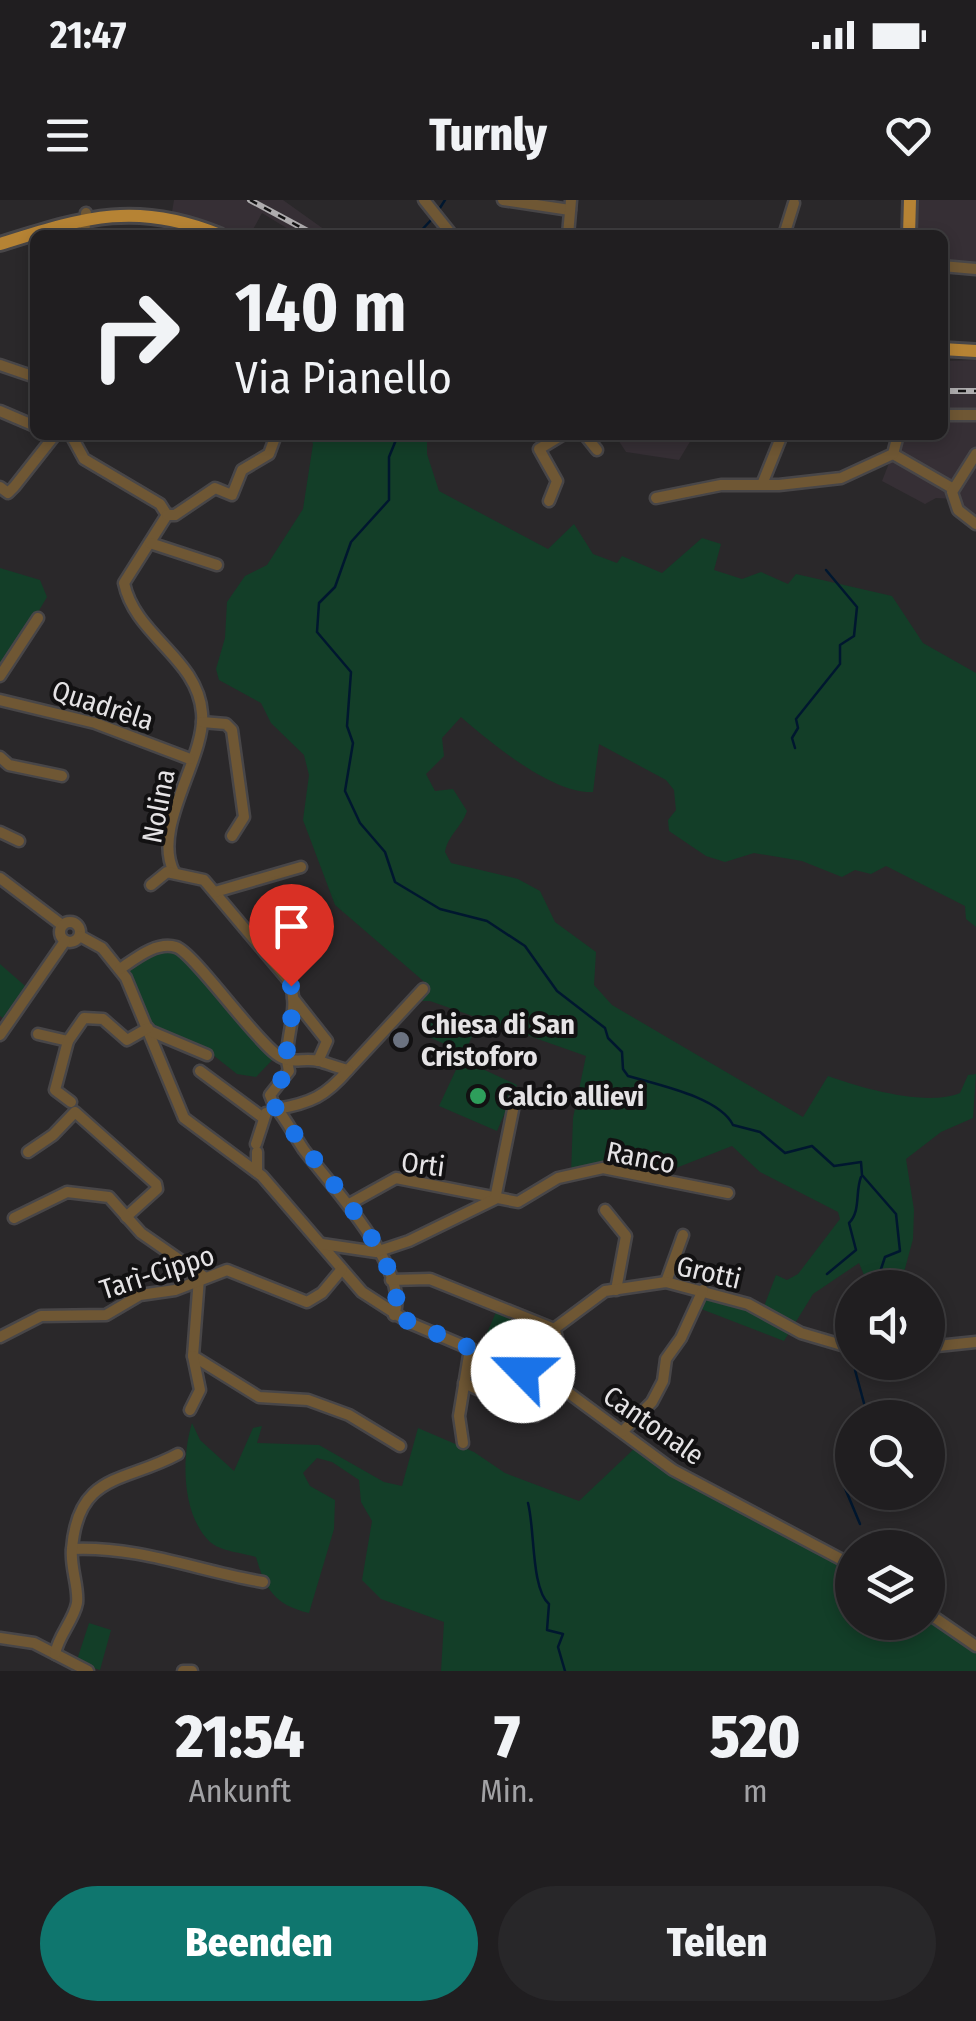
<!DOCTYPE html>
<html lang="de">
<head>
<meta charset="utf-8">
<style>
	:root { --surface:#201e20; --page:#282729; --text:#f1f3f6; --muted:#a2a2a5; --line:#3d3c3e; --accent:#0f766e }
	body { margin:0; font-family:"Fira Sans Condensed",sans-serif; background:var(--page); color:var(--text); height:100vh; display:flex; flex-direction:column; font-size:38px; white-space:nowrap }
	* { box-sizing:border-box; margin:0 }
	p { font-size:32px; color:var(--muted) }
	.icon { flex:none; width:55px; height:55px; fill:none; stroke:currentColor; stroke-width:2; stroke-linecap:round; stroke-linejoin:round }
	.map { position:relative; height:1471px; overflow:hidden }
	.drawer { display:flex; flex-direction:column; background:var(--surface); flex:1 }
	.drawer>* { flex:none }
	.hud { position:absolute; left:30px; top:30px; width:918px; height:210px; border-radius:15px; box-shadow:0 5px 15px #0003,0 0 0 2px var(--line); background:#201e20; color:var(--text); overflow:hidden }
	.tools { position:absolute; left:835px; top:1070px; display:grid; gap:20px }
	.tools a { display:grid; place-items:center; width:110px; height:110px; border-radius:50%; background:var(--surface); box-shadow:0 5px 15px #0003,0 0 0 2px var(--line); font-size:50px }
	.pin { position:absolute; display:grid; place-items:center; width:85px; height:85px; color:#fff; margin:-102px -42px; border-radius:50% 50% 50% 0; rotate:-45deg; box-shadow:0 0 10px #0007 }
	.pin .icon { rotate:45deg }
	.me { position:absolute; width:110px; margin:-55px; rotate:293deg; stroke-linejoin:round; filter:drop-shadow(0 0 8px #0008) }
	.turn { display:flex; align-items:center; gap:35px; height:210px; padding:0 40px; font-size:45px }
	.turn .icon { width:130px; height:130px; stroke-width:2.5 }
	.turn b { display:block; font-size:70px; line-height:85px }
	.eta { display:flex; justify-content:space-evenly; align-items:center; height:170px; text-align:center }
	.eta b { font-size:60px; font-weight:800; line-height:70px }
	.action { display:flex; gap:20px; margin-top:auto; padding:20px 40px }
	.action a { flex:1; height:115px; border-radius:60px; background:var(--accent); color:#fff; font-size:40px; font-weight:800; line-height:115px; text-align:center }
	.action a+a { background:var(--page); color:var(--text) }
	.status { display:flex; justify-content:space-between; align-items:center; height:70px; padding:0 50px; background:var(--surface); direction:ltr }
	.status svg { height:28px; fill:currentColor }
	header { display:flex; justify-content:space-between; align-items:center; height:130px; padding:0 40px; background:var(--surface); font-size:45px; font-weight:800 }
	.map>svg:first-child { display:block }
</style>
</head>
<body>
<div class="status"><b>21:47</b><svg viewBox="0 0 49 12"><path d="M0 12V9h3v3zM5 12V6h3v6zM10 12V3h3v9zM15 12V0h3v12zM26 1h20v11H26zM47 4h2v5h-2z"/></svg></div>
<header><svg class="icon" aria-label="menu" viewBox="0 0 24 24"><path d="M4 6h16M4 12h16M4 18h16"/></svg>Turnly<svg class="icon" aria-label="heart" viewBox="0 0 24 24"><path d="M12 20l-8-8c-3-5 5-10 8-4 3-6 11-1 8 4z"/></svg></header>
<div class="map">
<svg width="976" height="1471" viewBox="0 0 976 1471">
	<rect width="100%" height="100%" fill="#2a282a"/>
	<!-- built -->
	<g fill="#362f35">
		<polygon points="174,0 283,0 332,35 298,35 262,13 250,35 220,35 172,12"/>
		<polygon points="917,0 976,0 976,69 943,64 942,35 916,35"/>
		<polygon points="976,160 976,209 943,212 942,161"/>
		<polygon points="943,217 976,219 976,319 957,299 936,298 925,304 882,281 900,235 942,235"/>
		<polygon points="615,235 694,235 679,260 626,252"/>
	</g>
	<!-- green -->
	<g fill="#133e28">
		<path d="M310 235H427V254L439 291 548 349 574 324 593 354 617 363 622 356 662 373 702 338 721 344 714 370 742 379 761 372 788 384 796 374 892 396 923 443 976 473V727L966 719 965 706 886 666 871 674 855 670 842 677 802 661 754 653 725 662 706 656 669 631 668 620 676 610 674 590 666 580 599 544 593 592C552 594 491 543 461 517L442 538 444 556 426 574 435 591 453 589 467 611C461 628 448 635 445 652L451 663 518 679 540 691 555 722 596 752 594 785 612 805 803 917 828 876C861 888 927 907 960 893L968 875 976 874 973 918 941 932 906 959 914 1010 913 1039 900 1087H869L859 1063 813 1094 784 1141 696 1107 702 1090 763 1109 776 1075 787 1080 798 1074 840 1019 838 1012 760 972 732 946 676 968 668 984 618 970 571 974 573 918 586 856 430 801H419L418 794 427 792 428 785 335 705 303 620 309 575 304 555 271 523 261 503 219 480 216 469 225 438 227 402 245 376 267 365 303 309 313 244Z"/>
		<polygon points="0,368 40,380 47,397 0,476"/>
		<polygon points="176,747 277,855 256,877 237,874 213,855 150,831 120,769 143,754"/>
		<polygon points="0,764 32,792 10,823 0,816"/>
		<polygon points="430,817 472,836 465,853 422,834"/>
		<polygon points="461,859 517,885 497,931 439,906"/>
		<polygon points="497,1110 530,1124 516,1158 482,1144"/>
		<path d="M192 1223 200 1240 234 1271 253 1228 262 1226 257 1243 319 1245 384 1282 402 1286 418 1228 474 1252 505 1273 579 1301 638 1245 667 1266 852 1365V1422H928V1413L976 1446V1471H441L444 1422 381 1399 362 1380 372 1321 361 1302 359 1280 332 1262 317 1258 303 1273 310 1286 335 1300 334 1329 309 1413C275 1405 265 1389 256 1357 243 1353 220 1351 210 1342 182 1315 181 1259 192 1223Z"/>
		<polygon points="89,1423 111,1430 100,1470 76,1463"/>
	</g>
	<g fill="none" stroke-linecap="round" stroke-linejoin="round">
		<!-- stream -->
		<g stroke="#00172f" stroke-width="2.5">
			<polyline points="438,11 445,0"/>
			<polyline points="417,35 433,18"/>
			<path d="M398 235 389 257V300L351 342 335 387 319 403 317 432 351 472 347 526 353 543 345 591 360 623 385 652 395 682 440 709 487 721 525 746 557 791 605 828 608 838 622 852 623 869 628 876C658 885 719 897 733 925L760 932 785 953 812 946 834 966 861 962 862 975 896 1014 900 1051 885 1057 881 1069 888 1088"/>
			<polyline points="795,548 792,538 798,528 796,519 840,464 840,445 854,436 857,407 826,370"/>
			<path d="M827 1074 856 1050 849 1023C861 1011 855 992 861 977"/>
			<polyline points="858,1162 855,1170 868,1218"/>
			<polyline points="852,1264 846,1268 842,1281 860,1324"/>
			<path d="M528 1303C535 1329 531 1389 549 1404L547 1430 563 1434 558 1447 565 1471"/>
		</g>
		<defs>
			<g id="minor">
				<polyline points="424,0 452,35"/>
				<polyline points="503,0 570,10"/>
				<polyline points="84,35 86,13"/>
				<polyline points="568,35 571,0"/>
				<polyline points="784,35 794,3"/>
				<polyline points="942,66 976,69"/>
				<polyline points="0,165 35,177"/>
				<polyline points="0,211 35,226"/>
				<polyline points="942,215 976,215"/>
				<polyline points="71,235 84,259 160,304 167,315"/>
				<polyline points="585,235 597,250"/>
				<polyline points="893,254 952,288"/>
				<polyline points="976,254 952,292 958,310 976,324"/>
				<polyline points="763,282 782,235"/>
				<polyline points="0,287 8,293 14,287 55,235"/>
				<polyline points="656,298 721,285 779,285 841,278 893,254 898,235"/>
				<polyline points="549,301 557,281 539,249 562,235"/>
				<path d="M167 315 124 383C135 436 198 458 202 513 206 558 151 627 174 672"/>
				<polyline points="167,315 175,315 215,288 232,295 242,270 269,254 276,235"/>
				<polyline points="150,343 217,365"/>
				<polyline points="0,476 38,418"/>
				<polyline points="0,500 95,523 190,559"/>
				<polyline points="202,522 226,524 232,530 244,617 232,636"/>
				<polyline points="0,557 9,565 62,576"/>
				<polyline points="0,632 19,641"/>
				<polyline points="0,678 62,725"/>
				<path d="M151 685 167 672 204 680 289 781C302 810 281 842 289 871L270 895 274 905"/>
				<polyline points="215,692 301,667"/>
				<circle cx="70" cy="732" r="10"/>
				<polyline points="80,736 102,748 126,778 184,918 262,976 362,1092 410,1123 562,1188 673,1270 852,1365"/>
				<path d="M120 769C135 759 156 741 176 747 193 752 251 835 276 854 292 866 301 857 319 861 329 864 338 868 348 870L423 789"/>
				<polyline points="293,798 327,841 318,861"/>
				<polyline points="150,831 207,855"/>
				<polyline points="38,834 68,841"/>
				<polyline points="0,835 65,741"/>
				<polyline points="200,871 262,917"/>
				<polyline points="71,902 55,890 68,841 84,818 103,819 127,840 148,828"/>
				<path d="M274 905C286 919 294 935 304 950 329 983 412 1071 394 1115"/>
				<path d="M277 909C311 903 326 896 348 870"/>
				<polyline points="256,944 266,913"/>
				<polyline points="28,952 53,935 75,912 156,984 157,989 126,1017"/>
				<polyline points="257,952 257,972"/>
				<polyline points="351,1003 396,978 518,1002 558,978 603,968 728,993"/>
				<polyline points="605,1010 626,1036 616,1090"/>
				<polyline points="14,1018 67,992 109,997 141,1033 203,1076"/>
				<polyline points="322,1044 376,1052 409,1041 495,999 515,900"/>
				<polyline points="199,1078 193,1156 259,1197 308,1200 349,1215 400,1246"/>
				<polyline points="391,1080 430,1079 554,1129"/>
				<polyline points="666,1082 683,1035"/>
				<polyline points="0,1137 41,1116 106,1115 140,1095 175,1090 227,1070 307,1102 322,1093 342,1069"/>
				<polyline points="928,1147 976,1142"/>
				<path d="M550 1182C557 1165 562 1146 554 1129L605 1091 666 1082 748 1104 801 1133 852 1148"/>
				<polyline points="464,1183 536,1216"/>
				<polyline points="190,1210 200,1190 193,1156"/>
				<polyline points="622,1232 652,1202 663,1181 666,1159 681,1138 703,1090"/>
				<polyline points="463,1243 459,1216 470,1149"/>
				<path d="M72 1349C140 1346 198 1371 263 1382"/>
				<polyline points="928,1413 976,1446"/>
				<polyline points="0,1438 34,1443 88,1471"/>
				<path d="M55 1454C58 1436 74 1420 77 1403 79 1387 70 1367 72 1349 78 1272 125 1283 178 1254"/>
				<polyline points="183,1471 192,1471"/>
			</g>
			<g id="major">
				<polyline points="909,35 910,0"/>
				<path d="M0 44C83 18 135 0 220 35"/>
				<polyline points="942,149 976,151"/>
			</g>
		</defs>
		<!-- minor casing -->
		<use href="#minor" stroke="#484648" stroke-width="15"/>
		<!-- major casing -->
		<use href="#major" stroke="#484648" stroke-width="18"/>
		<!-- minor -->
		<use href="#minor" stroke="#6f5734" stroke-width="10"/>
		<!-- major -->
		<use href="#major" stroke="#b68334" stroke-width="12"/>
		<defs>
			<g id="rail">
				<polyline points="250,0 315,35"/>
				<polyline points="942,191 976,191"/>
			</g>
		</defs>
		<!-- rail casing -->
		<use href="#rail" stroke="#aeacae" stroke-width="6"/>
		<!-- rail -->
		<use href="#rail" stroke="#121112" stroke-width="2.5" stroke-dasharray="8" stroke-linecap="butt"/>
	</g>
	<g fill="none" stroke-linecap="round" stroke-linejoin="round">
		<!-- route -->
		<path stroke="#1a73e8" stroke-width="18" stroke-dasharray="0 32.4" d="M291 786C298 815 281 843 289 871L274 888 271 900C296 946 415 1064 394 1115L523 1171"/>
	</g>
	<!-- markers -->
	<circle fill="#6b7280" stroke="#121112" stroke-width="4" cx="401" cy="840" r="10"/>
	<circle fill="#2e9e5b" stroke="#121112" stroke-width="4" cx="478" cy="896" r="10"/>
	<g text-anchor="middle" stroke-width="8" stroke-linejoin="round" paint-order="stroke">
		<!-- street labels -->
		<g font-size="28" fill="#e5e3e5" stroke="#121112">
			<text transform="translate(103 505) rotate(18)" y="10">Quadrèla</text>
			<text transform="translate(158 606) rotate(-79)" y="10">Nolina</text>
			<text transform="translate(641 957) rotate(11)" y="10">Ranco</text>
			<text transform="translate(423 964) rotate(7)" y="10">Orti</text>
			<text transform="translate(157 1072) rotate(-18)" y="10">Tarì-Cippo</text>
			<text transform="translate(709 1072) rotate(13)" y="10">Grotti</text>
			<text transform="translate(654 1225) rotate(35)" y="10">Cantonale</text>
		</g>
		<!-- poi labels -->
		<g font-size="28" font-weight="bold" fill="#e5e3e5" stroke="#121112" text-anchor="start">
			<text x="421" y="834">Chiesa di San<tspan x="421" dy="32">Cristoforo</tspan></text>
			<text x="498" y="906">Calcio allievi</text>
		</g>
	</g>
</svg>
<div class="tools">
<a><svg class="icon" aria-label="sound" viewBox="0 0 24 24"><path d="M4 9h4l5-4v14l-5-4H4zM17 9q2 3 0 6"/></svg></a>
<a><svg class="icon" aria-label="search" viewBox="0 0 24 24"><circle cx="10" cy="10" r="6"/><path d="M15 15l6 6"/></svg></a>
<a><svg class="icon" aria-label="layers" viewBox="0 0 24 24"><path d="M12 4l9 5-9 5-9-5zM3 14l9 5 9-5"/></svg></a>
</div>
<div class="pin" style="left:291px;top:786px;background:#d93025"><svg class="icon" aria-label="arrive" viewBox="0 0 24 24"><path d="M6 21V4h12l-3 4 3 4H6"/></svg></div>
<svg class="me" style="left:523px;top:1171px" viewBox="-20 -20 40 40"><circle r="19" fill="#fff"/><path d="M0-13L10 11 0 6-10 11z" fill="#1a73e8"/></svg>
<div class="hud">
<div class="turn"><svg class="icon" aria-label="right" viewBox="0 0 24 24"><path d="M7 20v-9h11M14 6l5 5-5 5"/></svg><div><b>140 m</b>Via Pianello</div></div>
</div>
</div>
<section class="drawer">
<div class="eta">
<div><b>21:54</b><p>Ankunft</p></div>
<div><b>7</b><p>Min.</p></div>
<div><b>520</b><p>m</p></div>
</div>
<div class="action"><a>Beenden</a><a>Teilen</a></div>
</section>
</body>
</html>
